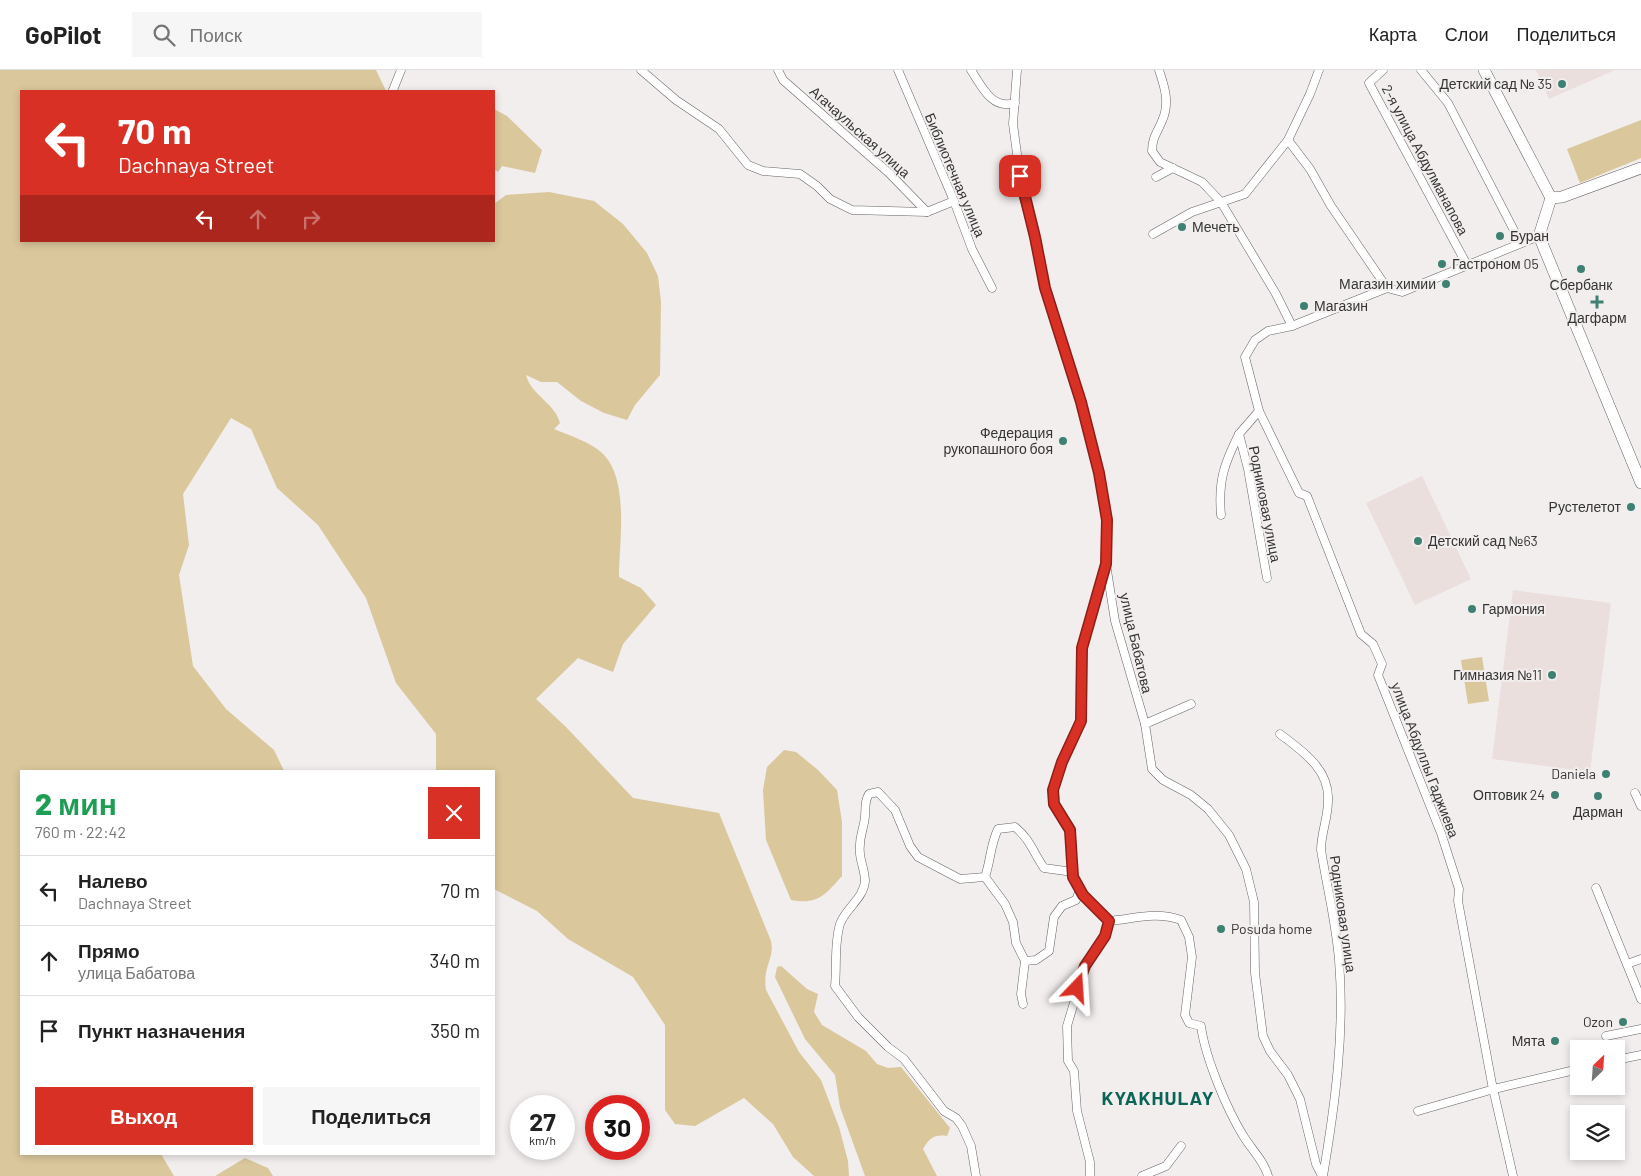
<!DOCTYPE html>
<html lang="ru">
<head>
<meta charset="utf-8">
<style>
	:root { --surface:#fff; --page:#f6f6f6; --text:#222; --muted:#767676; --line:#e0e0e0; --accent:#d93025 }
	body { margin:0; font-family:Barlow,sans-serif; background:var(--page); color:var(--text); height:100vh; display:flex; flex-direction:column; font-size:19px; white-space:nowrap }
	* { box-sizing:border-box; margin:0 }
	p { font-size:16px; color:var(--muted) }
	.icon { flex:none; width:28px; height:28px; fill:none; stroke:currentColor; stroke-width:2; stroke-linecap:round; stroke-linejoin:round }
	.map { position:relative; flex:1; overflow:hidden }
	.details { position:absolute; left:20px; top:700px; width:475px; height:385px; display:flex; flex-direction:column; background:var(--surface); border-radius:0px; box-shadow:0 2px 8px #0003 }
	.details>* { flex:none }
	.banner { position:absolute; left:20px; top:20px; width:475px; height:152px; border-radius:0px; box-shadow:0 2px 8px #0003; background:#d93025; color:#fff; overflow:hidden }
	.needle { width:32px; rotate:25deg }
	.controls { position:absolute; left:1570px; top:970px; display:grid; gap:10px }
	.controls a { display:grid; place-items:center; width:55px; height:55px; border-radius:0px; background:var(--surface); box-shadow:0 2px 8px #0003; font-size:25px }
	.speed { position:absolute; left:510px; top:1025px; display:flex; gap:10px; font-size:25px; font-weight:700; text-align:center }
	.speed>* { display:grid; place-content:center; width:65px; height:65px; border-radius:50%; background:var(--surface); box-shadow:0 2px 8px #0003; line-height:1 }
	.speed small { font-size:12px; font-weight:400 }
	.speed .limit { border:8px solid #d22; background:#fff; color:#111 }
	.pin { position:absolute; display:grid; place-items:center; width:42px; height:42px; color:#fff; margin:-21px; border-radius:10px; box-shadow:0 2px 8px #0006 }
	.me { position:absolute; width:55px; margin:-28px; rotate:20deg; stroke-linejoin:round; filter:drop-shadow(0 0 4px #0008) }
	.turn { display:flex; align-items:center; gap:18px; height:105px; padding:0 15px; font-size:22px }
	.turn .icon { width:65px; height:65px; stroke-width:2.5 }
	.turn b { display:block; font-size:35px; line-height:42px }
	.lanes { display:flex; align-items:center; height:48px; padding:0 15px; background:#0003; justify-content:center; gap:25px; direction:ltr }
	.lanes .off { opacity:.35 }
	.round { display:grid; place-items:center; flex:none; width:52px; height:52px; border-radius:0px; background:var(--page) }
	.head { display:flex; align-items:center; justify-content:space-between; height:85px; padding:0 15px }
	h1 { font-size:30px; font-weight:800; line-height:38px; color:#1e9e55 }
	.button { display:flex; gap:10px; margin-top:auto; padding:10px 15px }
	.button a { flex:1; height:58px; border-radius:0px; background:var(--accent); color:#fff; font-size:20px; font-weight:800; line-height:58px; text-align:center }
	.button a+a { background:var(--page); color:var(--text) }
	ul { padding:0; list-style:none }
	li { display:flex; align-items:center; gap:15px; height:70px; padding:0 15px; border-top:1px solid var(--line) }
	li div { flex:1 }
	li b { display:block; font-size:19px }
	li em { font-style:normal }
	header { display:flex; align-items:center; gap:30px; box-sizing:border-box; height:70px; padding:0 25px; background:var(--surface); border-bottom:1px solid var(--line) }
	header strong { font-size:24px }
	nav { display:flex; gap:28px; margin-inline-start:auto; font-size:18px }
	.search { width:350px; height:45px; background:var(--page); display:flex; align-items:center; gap:12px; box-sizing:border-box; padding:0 18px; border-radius:0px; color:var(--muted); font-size:19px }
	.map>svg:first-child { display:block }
</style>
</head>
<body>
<header>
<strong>GoPilot</strong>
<div class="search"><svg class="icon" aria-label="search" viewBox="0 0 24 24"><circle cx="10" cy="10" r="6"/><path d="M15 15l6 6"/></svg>Поиск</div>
<nav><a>Карта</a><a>Слои</a><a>Поделиться</a></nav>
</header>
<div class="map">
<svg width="1641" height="1106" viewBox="0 0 1641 1106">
	<rect width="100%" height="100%" fill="#f2eeed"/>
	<!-- built -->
	<g fill="#ebdfde">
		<polygon points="1536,0 1615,0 1549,29"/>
		<polygon points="1422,406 1471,509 1415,535 1366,433"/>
		<polygon points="1513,520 1611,533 1590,702 1492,689"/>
	</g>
	<!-- green -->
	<g fill="#dac79c">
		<path d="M0 0H376L386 21H21V171H494V134L506 125 549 122 594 131 623 154 647 183 658 206 661 232 660 305 635 335 627 350 604 343 581 331 557 312H541L526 305C531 325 555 333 560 353L554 359C570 366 589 371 602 383 630 409 619 472 619 507L641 518 656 535 623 574 613 602 578 588 536 629 566 657 633 728 719 743 771 871C775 889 762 897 766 920L799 982 821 1010 839 1057 848 1091 849 1106H814L793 1087 773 1054 744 1028 695 1056 675 1054 665 1040V955L633 907 568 869 537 841 494 819V701H436V664L396 613 366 528 318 455 277 418 251 359 231 348 183 424 189 475 179 505 193 596 226 639 274 680 284 701H21V1084H161L174 1106H0Z"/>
		<polygon points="494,39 507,46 542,80 535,103 502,96 498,102 494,99"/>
		<polygon points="1641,50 1641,88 1580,113 1567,79"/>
		<polygon points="1482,587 1489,631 1468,634 1461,590"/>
		<path d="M784 680 796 682 818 700 837 720 842 752V806C825 825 818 835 791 830L766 770 763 720 767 697Z"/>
		<path d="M781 896 807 919 818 924 814 942 822 955 866 981 877 994 888 998 901 997 950 1058 947 1066C935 1064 929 1068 923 1079L937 1106H865L840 1037 835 1005 805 969 775 907 777 897Z"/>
		<polygon points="245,1088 268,1098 273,1106 215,1106"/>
	</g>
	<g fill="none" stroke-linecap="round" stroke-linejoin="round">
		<defs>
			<g id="street">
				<polyline points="641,0 676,30 719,59 748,95 763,101 800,104 817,116 830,129 852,140 927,142"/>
				<polyline points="778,0 783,10 889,103 927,142 954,131"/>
				<polyline points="898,0 954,131 972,179 992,218"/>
				<path d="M971 0C982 17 992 40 1015 33"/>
				<polyline points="1017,0 1013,54 1022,121 1035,167 1045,218 1081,332 1099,403 1107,450 1106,494 1115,551 1145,654 1152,699 1163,710 1191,725 1208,739 1229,765 1246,799 1254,832 1255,903 1263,966 1270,981 1288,1005 1300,1029 1316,1094 1322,1106"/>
				<path d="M1159 0C1165 18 1170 33 1162 51 1157 63 1152 68 1152 81L1160 92 1202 112 1221 132 1276 224 1292 256"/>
				<polyline points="1383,0 1369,13 1467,195"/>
				<polyline points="1421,0 1448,33 1520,172"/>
				<polyline points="393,20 401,0"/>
				<polyline points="1288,70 1310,99 1331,136 1387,218"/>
				<polyline points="1156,107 1173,98"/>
				<polyline points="1153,164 1192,142 1245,124 1288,70 1310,24 1319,0"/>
				<polyline points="1259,341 1239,364 1248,399 1267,508"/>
				<path d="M1221 445C1218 411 1224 394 1239 364"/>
				<polyline points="1145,654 1191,634"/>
				<path d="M1280 664C1302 681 1330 699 1328 731 1328 748 1321 763 1321 780 1327 817 1336 853 1339 890 1345 962 1335 1035 1323 1106"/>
				<polyline points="1635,723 1641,736"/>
				<path d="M985 807C991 789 990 776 998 759L1015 757C1030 769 1033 782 1044 798L1073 802"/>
				<polyline points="985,807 1005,834 1013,852 1016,873 1025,891"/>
				<polyline points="1596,818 1641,929"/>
				<path d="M1109 851C1134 849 1155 841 1181 850L1189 867 1192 887 1185 945 1189 953 1201 956C1205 987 1227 1040 1244 1067 1252 1080 1264 1091 1268 1106"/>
				<polyline points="1627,894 1641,889"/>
				<polyline points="1023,934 1021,924 1025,891 1036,890 1049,881 1054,847 1062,836 1076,830 1080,820"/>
				<polyline points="1606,966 1641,959"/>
				<polyline points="1616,990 1641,985"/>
				<polyline points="1418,1041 1494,1019 1579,999"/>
				<path d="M976 1106 971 1076 962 1056 956 1048 944 1041 904 989 888 977 858 947 835 916C837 896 834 873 840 854 845 839 864 828 865 811 865 802 861 793 860 784 858 767 864 760 865 746 866 737 864 732 869 724L878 722 895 740 910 776 918 787 960 809 985 807"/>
				<polyline points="1090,1106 1090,1092 1077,1041 1074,1001 1068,991 1067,956 1085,896 1105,866 1109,851 1083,825 1073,807 1070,760 1054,734 1053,720 1062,692 1081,651 1082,579 1105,497"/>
				<polyline points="1142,1106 1166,1096 1181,1076"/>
				<polyline points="1513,1106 1492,1014 1458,831 1459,819 1441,763 1378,605 1382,594 1373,574 1361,564 1307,426 1299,423 1259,341 1245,287 1255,270 1268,261 1292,256 1387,218 1402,222 1539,166"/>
			</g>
			<g id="secondary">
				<polyline points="1484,0 1551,128"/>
				<polyline points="1551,128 1539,166 1641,413"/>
				<polyline points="1551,128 1562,127 1641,98"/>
			</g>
		</defs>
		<!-- street casing -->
		<use href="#street" stroke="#666363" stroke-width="9"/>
		<!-- secondary casing -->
		<use href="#secondary" stroke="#666363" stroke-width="12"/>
		<!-- street -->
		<use href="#street" stroke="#fff" stroke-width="8"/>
		<!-- secondary -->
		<use href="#secondary" stroke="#fff" stroke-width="11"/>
	</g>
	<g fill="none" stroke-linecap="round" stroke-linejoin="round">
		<defs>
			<polyline id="route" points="1020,106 1035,167 1045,218 1081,332 1099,403 1107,450 1106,494 1082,578 1081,651 1062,692 1053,720 1054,734 1070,760 1073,807 1083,825 1109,851 1105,866 1085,896 1077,918"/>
		</defs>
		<!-- route casing -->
		<use href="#route" stroke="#8d1f18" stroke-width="12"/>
		<!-- route -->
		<use href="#route" stroke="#d93025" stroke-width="9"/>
	</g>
	<!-- markers -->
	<g fill="#3e8173" stroke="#f2eeed" stroke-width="2">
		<circle cx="1562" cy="14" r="5"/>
		<circle cx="1182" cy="157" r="5"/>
		<circle cx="1500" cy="166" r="5"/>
		<circle cx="1442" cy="194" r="5"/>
		<circle cx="1581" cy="199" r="5"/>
		<circle cx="1446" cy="214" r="5"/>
		<path d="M1594.5 224.5h5v5h5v5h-5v5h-5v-5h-5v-5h5z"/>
		<circle cx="1304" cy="236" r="5"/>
		<circle cx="1063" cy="371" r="5"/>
		<circle cx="1631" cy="437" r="5"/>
		<circle cx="1418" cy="471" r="5"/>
		<circle cx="1472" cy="539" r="5"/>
		<circle cx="1552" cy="605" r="5"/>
		<circle cx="1606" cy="704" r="5"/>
		<circle cx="1555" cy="725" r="5"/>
		<circle cx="1598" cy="726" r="5"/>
		<circle cx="1221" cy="859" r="5"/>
		<circle cx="1623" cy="952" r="5"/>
		<circle cx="1555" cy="971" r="5"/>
	</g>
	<g text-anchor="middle" stroke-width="4" stroke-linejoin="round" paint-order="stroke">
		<!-- poi labels -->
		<g font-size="14" fill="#353434" stroke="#f2eeed" text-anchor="end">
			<text x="1552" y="19">Детский сад № 35</text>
			<text x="1192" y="162" text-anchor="start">Мечеть</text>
			<text x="1510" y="171" text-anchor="start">Буран</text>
			<text x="1452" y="199" text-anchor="start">Гастроном 05</text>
			<text x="1436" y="219">Магазин химии</text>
			<text x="1581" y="220" text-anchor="middle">Сбербанк</text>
			<text x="1314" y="241" text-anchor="start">Магазин</text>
			<text x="1597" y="253" text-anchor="middle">Дагфарм</text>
			<text x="1053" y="368">Федерация<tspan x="1053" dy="16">рукопашного боя</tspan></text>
			<text x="1621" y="442">Рустелетот</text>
			<text x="1428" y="476" text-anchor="start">Детский сад №63</text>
			<text x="1482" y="544" text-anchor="start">Гармония</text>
			<text x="1542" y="610">Гимназия №11</text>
			<text x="1596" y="709">Daniela</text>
			<text x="1545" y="730">Оптовик 24</text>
			<text x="1598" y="747" text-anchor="middle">Дарман</text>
			<text x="1231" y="864" text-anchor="start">Posuda home</text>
			<text x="1613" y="957">Ozon</text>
			<text x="1545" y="976">Мята</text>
		</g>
		<!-- street labels -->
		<g font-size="14" fill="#353434" stroke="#f2eeed">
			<text transform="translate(860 62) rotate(42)" y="5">Агачаульская улица</text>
			<text transform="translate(1425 90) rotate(62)" y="5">2-я улица Абдулманапова</text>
			<text transform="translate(955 105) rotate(67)" y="5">Библиотечная улица</text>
			<text transform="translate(1265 434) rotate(79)" y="5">Родниковая улица</text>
			<text transform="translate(1136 573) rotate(77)" y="5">улица Бабатова</text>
			<text transform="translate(1425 690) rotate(69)" y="5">улица Абдуллы Гаджиева</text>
			<text transform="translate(1343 844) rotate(82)" y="5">Родниковая улица</text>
		</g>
		<!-- district labels -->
		<g font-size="19" font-weight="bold" letter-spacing="1" fill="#0b6557" stroke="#f2eeed">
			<text x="1158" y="1035">KYAKHULAY</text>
		</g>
	</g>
</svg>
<div class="controls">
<a><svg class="needle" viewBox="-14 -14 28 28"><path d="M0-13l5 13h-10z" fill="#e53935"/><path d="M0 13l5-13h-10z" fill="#767676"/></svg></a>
<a><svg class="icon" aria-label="layers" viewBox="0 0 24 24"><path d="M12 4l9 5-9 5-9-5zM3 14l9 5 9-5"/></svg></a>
</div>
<div class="speed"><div>27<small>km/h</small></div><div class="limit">30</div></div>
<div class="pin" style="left:1020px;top:106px;background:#d93025"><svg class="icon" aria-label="arrive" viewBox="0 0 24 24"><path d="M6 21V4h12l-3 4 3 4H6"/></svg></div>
<svg class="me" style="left:1077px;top:918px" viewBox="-20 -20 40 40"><path d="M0-17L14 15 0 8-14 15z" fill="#d93025" stroke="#fff" stroke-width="4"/></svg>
<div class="banner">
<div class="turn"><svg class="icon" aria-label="left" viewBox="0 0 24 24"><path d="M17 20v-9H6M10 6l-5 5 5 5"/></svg><div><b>70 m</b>Dachnaya Street</div></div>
<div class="lanes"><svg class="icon" aria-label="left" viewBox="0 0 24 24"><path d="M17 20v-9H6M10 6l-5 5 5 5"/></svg><svg class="icon off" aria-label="ahead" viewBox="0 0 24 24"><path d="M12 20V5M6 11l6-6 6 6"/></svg><svg class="icon off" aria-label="right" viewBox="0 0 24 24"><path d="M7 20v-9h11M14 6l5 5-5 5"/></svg></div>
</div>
<section class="details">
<div class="head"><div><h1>2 мин</h1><p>760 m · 22:42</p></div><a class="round" style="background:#d93025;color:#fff"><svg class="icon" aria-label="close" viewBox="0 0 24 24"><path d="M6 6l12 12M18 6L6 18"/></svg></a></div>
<ul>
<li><svg class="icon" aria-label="left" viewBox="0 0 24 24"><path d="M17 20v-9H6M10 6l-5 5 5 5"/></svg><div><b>Налево</b><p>Dachnaya Street</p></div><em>70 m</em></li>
<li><svg class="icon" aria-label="ahead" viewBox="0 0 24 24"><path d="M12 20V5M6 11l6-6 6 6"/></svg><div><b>Прямо</b><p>улица Бабатова</p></div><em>340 m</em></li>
<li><svg class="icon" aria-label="arrive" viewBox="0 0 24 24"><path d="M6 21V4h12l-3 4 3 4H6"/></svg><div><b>Пункт назначения</b></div><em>350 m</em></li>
</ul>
<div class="button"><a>Выход</a><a>Поделиться</a></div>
</section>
</div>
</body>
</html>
